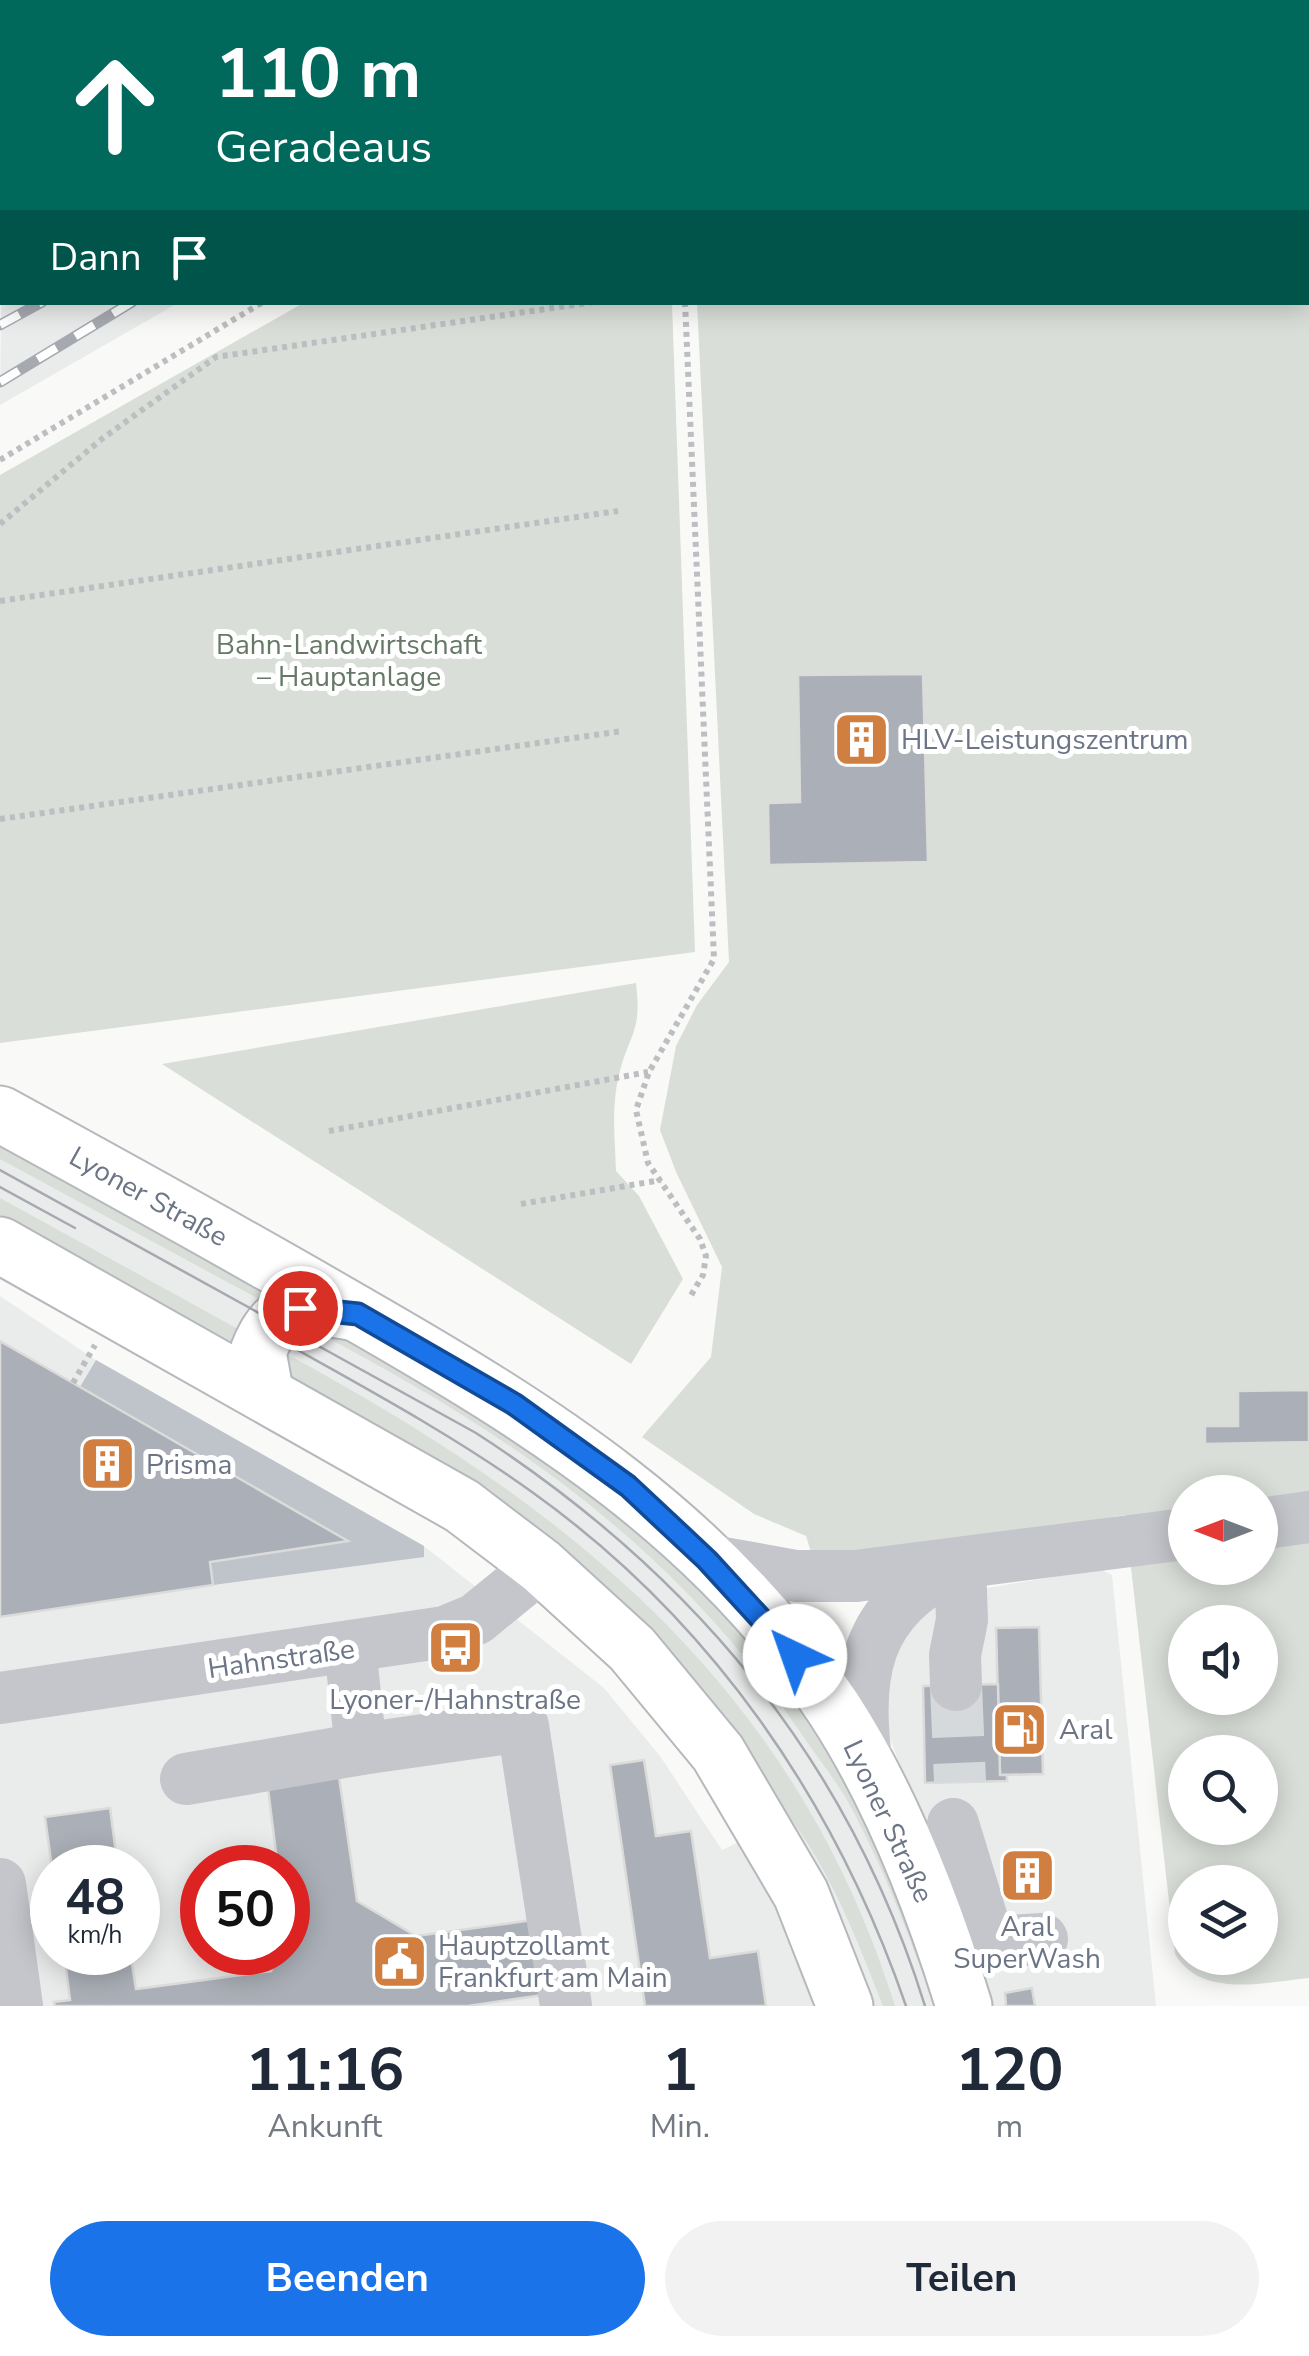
<!DOCTYPE html>
<html lang="de">
<head>
<meta charset="utf-8">
<style>
	:root { --surface:#fff; --page:#f2f2f3; --text:#1f2937; --muted:#747a83; --accent:#1a73e8 }
	body { margin:0; font-family:"Nunito Sans",sans-serif; background:var(--page); color:var(--text); height:100vh; display:flex; flex-direction:column; font-size:38px; white-space:nowrap }
	* { box-sizing:border-box; margin:0 }
	p { font-size:32px; color:var(--muted) }
	.icon { flex:none; width:55px; height:55px; fill:none; stroke:currentColor; stroke-width:2; stroke-linecap:round; stroke-linejoin:round }
	.map { position:relative; height:2006px; overflow:hidden }
	.sheet { display:flex; flex-direction:column; background:var(--surface); flex:1 }
	.sheet>* { flex:none }
	.hud { position:absolute; left:0px; top:0px; width:1310px; height:305px; box-shadow:0 5px 25px #0003; background:#00695c; color:#fff; overflow:hidden }
	.needle { width:65px; rotate:270deg }
	.tools { position:absolute; left:1168px; top:1475px; display:grid; gap:20px }
	.tools a { display:grid; place-items:center; width:110px; height:110px; border-radius:50%; background:var(--surface); box-shadow:0 5px 25px #0003; font-size:50px }
	.speed { position:absolute; left:30px; top:1845px; display:flex; gap:20px; font-size:50px; font-weight:700; text-align:center }
	.speed>* { display:grid; place-content:center; width:130px; height:130px; border-radius:50%; background:var(--surface); box-shadow:0 5px 25px #0003; line-height:1 }
	.speed small { font-size:25px; font-weight:400 }
	.speed .limit { border:15px solid #d22; background:#fff; color:#111 }
	.pin { position:absolute; display:grid; place-items:center; width:85px; height:85px; color:#fff; margin:-42px; border:5px solid #fff; border-radius:50%; box-shadow:0 2px 10px #0007 }
	.me { position:absolute; width:110px; margin:-55px; rotate:318deg; stroke-linejoin:round; filter:drop-shadow(0 0 8px #0008) }
	.turn { display:flex; align-items:center; gap:35px; height:210px; padding:0 50px; font-size:45px }
	.turn .icon { width:130px; height:130px; stroke-width:2.5 }
	.turn b { display:block; font-size:70px; line-height:85px }
	.then { display:flex; align-items:center; height:95px; padding:0 50px; background:#0003; gap:20px; font-size:38px }
	.eta { display:flex; justify-content:space-evenly; align-items:center; height:170px; text-align:center }
	.eta b { font-size:60px; font-weight:700; line-height:70px }
	.cta { display:flex; gap:20px; margin-top:auto; padding:20px 50px }
	.cta a { flex:1; height:115px; border-radius:60px; background:var(--accent); color:#fff; font-size:40px; font-weight:700; line-height:115px; text-align:center }
	.cta a+a { background:var(--page); color:var(--text) }
	.map>svg:first-child { display:block }
</style>
</head>
<body>
<div class="map">
<svg width="1309" height="2006" viewBox="0 0 1309 2006">
	<rect width="100%" height="100%" fill="#f9faf8"/>
	<!-- built -->
	<g fill="#eaebeb" fill-rule="evenodd">
		<polygon points="456,0 744,0 451,2"/>
		<polygon points="2,218 2,302 178,303 0,405"/>
		<polygon points="0,1131 309,1300 238,1329 0,1230"/>
		<path d="M0 1296 96 1360 424 1546 604 1688 660 1756 722 1850 792 1817 762 1782 281 1351 315 1326 639 1521 859 1787 901 1768 888 1733 885 1675 907 1629 946 1595 1100 1569 1112 1575 1156 2006H0ZM52 1868H138V1952H52ZM202 1868H288V1952H202Z"/>
	</g>
	<!-- green -->
	<g fill="#d9ded8" fill-rule="evenodd">
		<path d="M885 0H1309V1978C1265 1982 1201 1999 1175 1954L1125 1515 882 1554 812 1555 806 1536 754 1514 642 1437 711 1357 722 1267 676 1172 660 1130 676 1046 697 1005 729 962 697 303 1308 302V2H879ZM1185 1492H1260V1568H1185ZM1185 1622H1260V1698H1185ZM1185 1752H1260V1828H1185ZM1185 1882H1260V1958H1185Z"/>
		<polygon points="305,302 672,303 695,952 0,1043 0,475"/>
		<path d="M636 983C642 1033 630 1031 619 1075 611 1107 615 1139 616 1171L639 1196 683 1279 631 1364 162 1064Z"/>
		<polygon points="0,1131 309,1300 266,1303 0,1159"/>
		<polygon points="0,1198 238,1329 235,1347 0,1230"/>
		<path d="M307 1327 328 1328 509 1434 714 1582 854 1778 947 2006H934C911 1939 886 1874 853 1811 838 1782 816 1756 798 1729 670 1541 506 1431 307 1327Z"/>
		<path d="M281 1351C567 1505 794 1684 895 2006H883C849 1919 824 1854 762 1782L289 1384Z"/>
	</g>
	<!-- water -->
	<polygon fill="#bec4ca" points="96,1360 424,1546 424,1557 213,1585 210,1562 347,1541 80,1387"/>
	<!-- building -->
	<g fill="#abb0b8" stroke="#dbdcda" stroke-width="2.5">
		<polygon points="923,674 928,862 769,865 768,803 800,802 798,675"/>
		<polygon points="0,1341 80,1387 348,1541 210,1562 213,1585 0,1617"/>
		<polygon points="1309,1390 1309,1442 1205,1444 1205,1426 1238,1426 1238,1391"/>
		<polygon points="1039,1627 1043,1774 1000,1775 996,1628"/>
		<polygon points="998,1684 1000,1775 1007,1775 1007,1781 925,1783 923,1686"/>
		<polygon points="336,1756 357,1901 416,1936 533,1920 543,1995 468,2006 55,2006 54,2002 70,2000 64,1952 130,1952 136,1989 271,1971 280,1952 288,1952 288,1868 278,1868 265,1765"/>
		<polygon points="644,1760 656,1836 691,1831 710,1958 758,1951 766,2006 645,2006 610,1765"/>
		<polygon points="110,1808 118,1868 52,1869 45,1817"/>
		<polygon points="1046,1850 1047,1900 1008,1901 1007,1851"/>
		<polygon points="1032,1988 1035,2006 1006,2006 1005,1993"/>
	</g>
	<g fill="none" stroke-linecap="round" stroke-linejoin="round">
		<!-- minor-tunnel -->
		<polyline stroke="#d6d9dc" stroke-width="52" stroke-dasharray="52 26" stroke-linecap="butt" points="956,1685 960,1782"/>
		<defs>
			<g id="major">
				<path d="M0 1114C119 1179 239 1245 356 1313 541 1419 713 1526 834 1709 892 1798 933 1905 964 2006"/>
				<polyline points="0,1245 462,1506 541,1566 632,1649 718,1753 801,1894 845,2006"/>
				<path d="M265 1391 258 1352C278 1299 308 1305 356 1313"/>
			</g>
		</defs>
		<!-- major casing -->
		<use href="#major" stroke="#b6b8bd" stroke-width="59"/>
		<!-- path -->
		<g stroke="#bcbec1" stroke-width="6" stroke-dasharray="5 5" stroke-linecap="butt">
			<polyline points="1043,0 1043,2"/>
			<polyline points="862,2 868,0"/>
			<polyline points="685,302 714,959 649,1072 636,1110 648,1163 700,1239 706,1256 703,1275 690,1297"/>
			<polyline points="0,460 263,302"/>
			<polyline points="0,524 103,438 216,357 594,302"/>
			<polyline points="0,601 618,511"/>
			<polyline points="0,819 623,731"/>
			<polyline points="329,1131 648,1072"/>
			<polyline points="521,1204 661,1180"/>
			<polyline points="73,1383 95,1345"/>
		</g>
		<!-- minor -->
		<g stroke="#c4c6cb" stroke-width="52">
			<polyline points="1260,1524 1309,1517"/>
			<polyline points="707,1560 796,1576 856,1576 1185,1534"/>
			<polyline points="350,1648 361,1749 523,1726 566,2006"/>
			<polyline points="956,1685 955,1655 962,1620 960,1563"/>
			<polyline points="0,1698 445,1632 476,1619 541,1566"/>
			<path d="M867 1766C854 1677 864 1609 953 1567"/>
			<polyline points="186,1779 361,1749"/>
			<polyline points="953,1824 989,1942 1042,1939"/>
			<polyline points="0,1884 17,2006"/>
		</g>
		<!-- major -->
		<use href="#major" stroke="#fff" stroke-width="55"/>
		<!-- tram -->
		<g stroke="#a6a9b0" stroke-width="2.5">
			<path d="M0 1170 476 1433C692 1573 848 1758 925 2006"/>
			<polyline points="0,1187 75,1228"/>
			<path d="M285 1343C369 1390 454 1436 532 1492 711 1620 835 1800 906 2006"/>
		</g>
		<defs>
			<g id="rail">
				<polyline points="304,2 309,0"/>
				<polyline points="491,2 497,0"/>
				<polyline points="564,2 569,0"/>
				<polyline points="641,2 646,0"/>
				<polyline points="696,2 701,0"/>
				<polyline points="0,147 2,146"/>
				<polyline points="0,233 2,231"/>
				<polyline points="0,299 2,297"/>
				<polyline points="0,325 42,302"/>
				<polyline points="0,382 132,302"/>
			</g>
		</defs>
		<!-- rail casing -->
		<use href="#rail" stroke="#a6a9b0" stroke-width="11"/>
		<!-- rail -->
		<use href="#rail" stroke="#fff" stroke-width="8" stroke-dasharray="22" stroke-linecap="butt"/>
	</g>
	<g fill="none" stroke-linecap="round" stroke-linejoin="round">
		<defs>
			<polyline id="route" points="300,1308 358,1314 514,1404 628,1486 707,1560 795,1656"/>
		</defs>
		<!-- route casing -->
		<use href="#route" stroke="#114b97" stroke-width="25"/>
		<!-- route -->
		<use href="#route" stroke="#1a73e8" stroke-width="18"/>
	</g>
	<!-- icons -->
	<defs>
		<symbol id="building-square" viewBox="-11 -11 22 22"><rect x="-9" y="-9" width="18" height="18" rx="4" fill="#d17e41" stroke="#fff"/><path d="M-4-6H4V6H1V3H-1V6H-4ZM-2.5-4.3h1.7v1.8h-1.7ZM.8-4.3h1.7v1.8H.8ZM-2.5-1h1.7V.8h-1.7ZM.8-1h1.7V.8H.8Z" fill="#fff"/></symbol>
		<symbol id="bus-square" viewBox="-11 -11 22 22"><rect x="-9" y="-9" width="18" height="18" rx="4" fill="#d17e41" stroke="#fff"/><path d="M-5-6H5V4H4V6H2V4H-2V6H-4V4H-5ZM-3.5-4V0h7V-4ZM-3.5 1.2v1.5H-2V1.2ZM2 1.2v1.5H3.5V1.2Z" fill="#fff"/></symbol>
		<symbol id="fuel-square" viewBox="-11 -11 22 22"><rect x="-9" y="-9" width="18" height="18" rx="4" fill="#d17e41" stroke="#fff"/><path d="M-5.5-6h7V0h2V4h1.3V-2.5L3-4.5l.8-.8L6-3V5H2.5V1h-1V6h-7ZM-4.2-4.7v3.2H.2V-4.7Z" fill="#fff"/></symbol>
		<symbol id="civic-square" viewBox="-11 -11 22 22"><rect x="-9" y="-9" width="18" height="18" rx="4" fill="#d17e41" stroke="#fff"/><path d="M-.6-6.5H3V-4.5H.6V-3L4-1V1h2V6H-6V1h2V-1L-.6-3ZM-1.2 2.5V6h2.4V2.5Z" fill="#fff"/></symbol>
	</defs>
	<g fill-rule="evenodd">
		<use href="#building-square" x="830" y="708" width="63" height="63"/>
		<use href="#building-square" x="76" y="1432" width="63" height="63"/>
		<use href="#bus-square" x="424" y="1616" width="63" height="63"/>
		<use href="#fuel-square" x="988" y="1698" width="63" height="63"/>
		<use href="#building-square" x="996" y="1844" width="63" height="63"/>
		<use href="#civic-square" x="368" y="1930" width="63" height="63"/>
	</g>
	<g text-anchor="middle" stroke-width="10" stroke-linejoin="round" paint-order="stroke">
		<!-- park labels -->
		<g font-size="28" fill="#667866" stroke="#fff">
			<text x="349" y="654">Bahn-Landwirtschaft<tspan x="349" dy="32">– Hauptanlage</tspan></text>
		</g>
		<!-- poi labels -->
		<g font-size="28" fill="#6c7586" stroke="#fff" text-anchor="start">
			<text x="901" y="749">HLV-Leistungszentrum</text>
			<text x="146" y="1474">Prisma</text>
			<text x="455" y="1709" text-anchor="middle">Lyoner-/Hahnstraße</text>
			<text x="1059" y="1739">Aral</text>
			<text x="1027" y="1936" text-anchor="middle">Aral<tspan x="1027" dy="32">SuperWash</tspan></text>
			<text x="438" y="1955">Hauptzollamt<tspan x="438" dy="32">Frankfurt am Main</tspan></text>
		</g>
		<!-- street labels -->
		<g font-size="28" fill="#6c7586" stroke="#fff">
			<text transform="translate(149 1196) rotate(29)" y="10">Lyoner Straße</text>
			<text transform="translate(281 1658) rotate(-8)" y="10">Hahnstraße</text>
			<text transform="translate(889 1821) rotate(65)" y="10">Lyoner Straße</text>
		</g>
	</g>
</svg>
<div class="tools">
<a><svg class="needle" viewBox="-14 -14 28 28"><path d="M0-13l5 13h-10z" fill="#e53935"/><path d="M0 13l5-13h-10z" fill="#747a83"/></svg></a>
<a><svg class="icon" aria-label="sound" viewBox="0 0 24 24"><path d="M4 9h4l5-4v14l-5-4H4zM17 9q2 3 0 6"/></svg></a>
<a><svg class="icon" aria-label="search" viewBox="0 0 24 24"><circle cx="10" cy="10" r="6"/><path d="M15 15l6 6"/></svg></a>
<a><svg class="icon" aria-label="layers" viewBox="0 0 24 24"><path d="M12 4l9 5-9 5-9-5zM3 14l9 5 9-5"/></svg></a>
</div>
<div class="speed"><div>48<small>km/h</small></div><div class="limit">50</div></div>
<div class="pin" style="left:300px;top:1308px;background:#d93025"><svg class="icon" aria-label="arrive" viewBox="0 0 24 24"><path d="M6 21V4h12l-3 4 3 4H6"/></svg></div>
<svg class="me" style="left:795px;top:1656px" viewBox="-20 -20 40 40"><circle r="19" fill="#fff"/><path d="M0-13L10 11 0 6-10 11z" fill="#1a73e8"/></svg>
<div class="hud">
<div class="turn"><svg class="icon" aria-label="ahead" viewBox="0 0 24 24"><path d="M12 20V5M6 11l6-6 6 6"/></svg><div><b>110 m</b>Geradeaus</div></div>
<div class="then">Dann<svg class="icon" aria-label="arrive" viewBox="0 0 24 24"><path d="M6 21V4h12l-3 4 3 4H6"/></svg></div>
</div>
</div>
<section class="sheet">
<div class="eta">
<div><b>11:16</b><p>Ankunft</p></div>
<div><b>1</b><p>Min.</p></div>
<div><b>120</b><p>m</p></div>
</div>
<div class="cta"><a>Beenden</a><a>Teilen</a></div>
</section>
</body>
</html>
